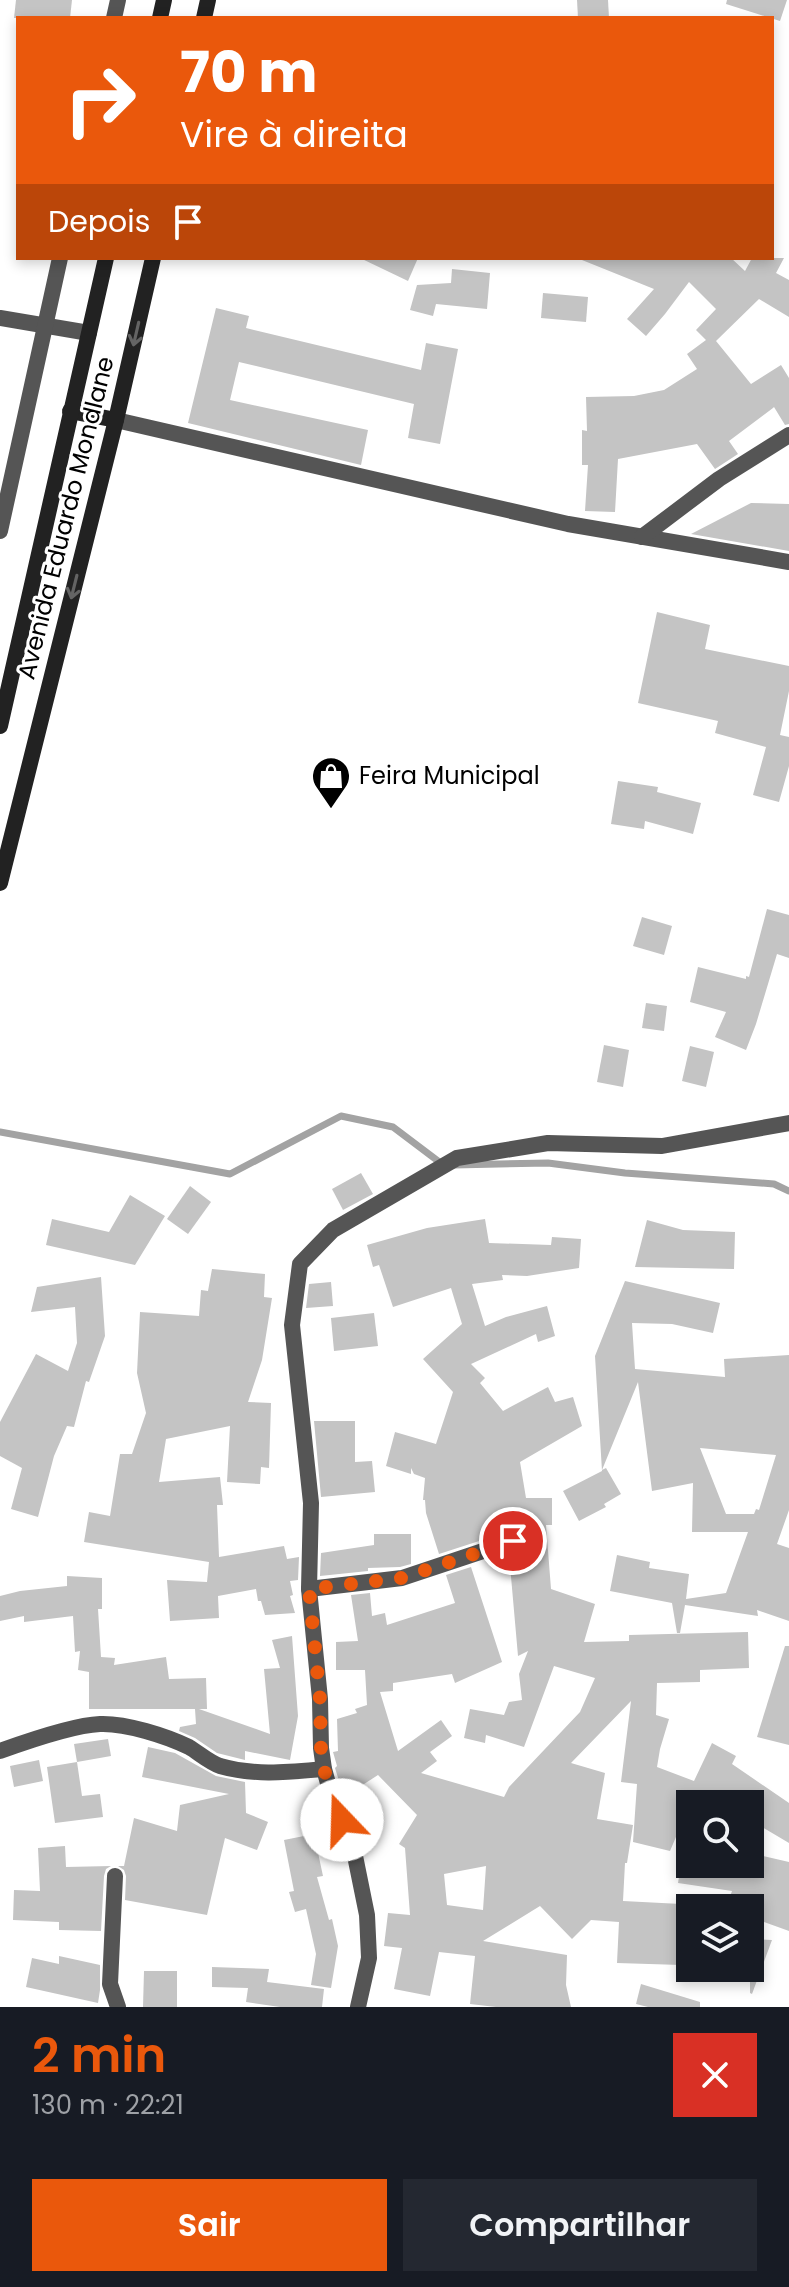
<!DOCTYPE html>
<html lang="pt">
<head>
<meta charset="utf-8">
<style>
	:root { --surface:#171b24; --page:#242831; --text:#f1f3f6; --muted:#9ea1a6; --accent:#ea580c }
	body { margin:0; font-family:Poppins,sans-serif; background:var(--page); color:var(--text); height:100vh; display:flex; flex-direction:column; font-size:30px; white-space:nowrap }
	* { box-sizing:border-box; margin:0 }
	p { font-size:26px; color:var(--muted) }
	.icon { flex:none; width:44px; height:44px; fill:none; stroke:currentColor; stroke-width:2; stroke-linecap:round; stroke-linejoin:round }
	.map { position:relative; height:2007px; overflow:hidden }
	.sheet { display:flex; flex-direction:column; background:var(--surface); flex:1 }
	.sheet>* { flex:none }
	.top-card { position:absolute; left:16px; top:16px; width:758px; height:244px; border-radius:0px; box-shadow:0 4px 12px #0003; background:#ea580c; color:#fff; overflow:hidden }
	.tools { position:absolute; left:676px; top:1790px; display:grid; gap:16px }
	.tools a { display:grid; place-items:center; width:88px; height:88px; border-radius:0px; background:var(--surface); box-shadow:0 4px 12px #0003; font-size:40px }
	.pin { position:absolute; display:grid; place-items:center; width:68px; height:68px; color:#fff; margin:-34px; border:4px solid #fff; border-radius:50%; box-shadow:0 2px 8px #0007 }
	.me { position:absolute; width:88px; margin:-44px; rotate:339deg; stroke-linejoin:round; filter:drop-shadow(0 0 6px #0008) }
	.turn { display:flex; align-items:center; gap:28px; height:168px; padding:0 32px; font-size:36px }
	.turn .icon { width:104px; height:104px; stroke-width:2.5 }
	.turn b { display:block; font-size:56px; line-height:68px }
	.then { display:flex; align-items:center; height:76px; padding:0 32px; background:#0003; gap:16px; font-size:30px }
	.round { display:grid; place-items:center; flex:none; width:84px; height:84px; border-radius:0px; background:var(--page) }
	.headline { display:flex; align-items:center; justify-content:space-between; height:136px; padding:0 32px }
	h1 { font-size:48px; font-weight:600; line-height:60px; color:var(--accent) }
	.cta { display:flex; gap:16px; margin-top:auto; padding:16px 32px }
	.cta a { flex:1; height:92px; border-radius:0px; background:var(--accent); color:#fff; font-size:32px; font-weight:600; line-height:92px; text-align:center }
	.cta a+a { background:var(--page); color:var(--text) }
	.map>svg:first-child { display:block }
</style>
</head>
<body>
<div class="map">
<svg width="789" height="2007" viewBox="0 0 789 2007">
	<rect width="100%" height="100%" fill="#fff"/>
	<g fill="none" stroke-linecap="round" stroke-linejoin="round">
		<!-- stream -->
		<g stroke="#a3a3a3" stroke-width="7">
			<polyline points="0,1132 230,1174 341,1116 393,1127 442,1164"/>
			<polyline points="454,1165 548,1163 625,1173 774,1184 789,1191"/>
		</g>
	</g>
	<!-- building -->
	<g fill="#c4c4c4" fill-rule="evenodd">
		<polygon points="16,0 72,0 70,18 14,18"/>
		<polygon points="577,0 608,0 609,18 578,18"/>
		<polygon points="727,0 787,0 780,21 726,4"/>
		<polygon points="360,258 418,258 408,281"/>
		<polygon points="577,258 731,258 745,271 752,258 784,258 776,273 789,280 789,317 759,299 716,341 751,384 781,365 789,378 789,424 785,425 774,407 773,408 729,441 738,454 715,469 697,444 618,459 615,512 585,511 588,465 582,465 582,430 587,431 586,397 634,396 664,390 697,369 687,354 706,340 696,330 716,309 689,282 665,314 646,336 627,319 654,289"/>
		<polygon points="452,269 490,273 487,309 436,304 433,316 410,310 417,285 451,283"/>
		<polygon points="543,293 588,297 586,322 541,318"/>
		<polygon points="216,308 249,316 246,328 421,370 426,343 458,349 440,444 408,438 414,404 239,362 230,400 368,430 361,465 188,423"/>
		<polygon points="751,503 789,504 789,551 691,534"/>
		<polygon points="657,612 710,625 705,649 789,666 789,691 780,735 789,737 789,766 779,802 753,795 766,747 715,733 718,721 638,703"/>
		<polygon points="618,781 658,787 657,792 701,803 693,834 645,821 644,829 611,824"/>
		<polygon points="767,909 789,915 789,958 777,954 756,1024 746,1050 715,1037 726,1012 690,1002 698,967 746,979 746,976 749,977"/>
		<polygon points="642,917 672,926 664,955 633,946"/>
		<polygon points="646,1003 667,1006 664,1031 642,1028"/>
		<polygon points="604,1045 629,1050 623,1087 597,1082"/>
		<polygon points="690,1046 714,1052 706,1087 682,1081"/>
		<polygon points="361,1173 373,1194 343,1210 332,1189"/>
		<polygon points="190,1186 211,1202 188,1234 167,1219"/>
		<polygon points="130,1195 165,1216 135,1265 46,1245 52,1219 109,1232"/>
		<path d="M485 1219 489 1243 551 1245 552 1237 581 1239 579 1268 527 1276 502 1275 503 1280 472 1284 485 1326 506 1317 547 1306 555 1336 538 1342 536 1334 471 1364 485 1378 480 1383 503 1411 548 1387 555 1402 573 1397 582 1426 520 1462 526 1498H552V1525H546L551 1589 595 1604 584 1642 629 1641V1635L748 1632 749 1668 700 1670V1682L657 1683 656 1715 669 1719 660 1749 657 1767 694 1781 712 1743 736 1756 732 1764 789 1803V1843L757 1824 760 1819 750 1813V1804H737L720 1793 714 1804H690L670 1851 633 1842 637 1784 621 1782 631 1701 571 1763 605 1773 597 1819 633 1825 627 1863H625L623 1901 681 1904 680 1936H685L681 1965 617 1963 619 1922 591 1920 572 1939 540 1906 483 1941 567 1955 566 1985 571 2007H496L470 2004 475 1956 439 1952 430 1996 394 1989 402 1948 384 1946 388 1913 410 1915 405 1848 399 1844 417 1815 378 1775 344 1797 335 1768 337 1766 333 1752 338 1751 337 1719 357 1713 355 1709 367 1705 365 1670H336V1642L358 1641 351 1595 370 1593 372 1616 385 1613 387 1625 455 1603 446 1575 471 1567 502 1662 455 1683 452 1674 393 1683V1691L380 1692 398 1751 441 1720 452 1736 430 1752 437 1761 421 1773 504 1797 509 1787 580 1712 595 1678 554 1666 524 1747 486 1735 485 1743 464 1738 470 1709 504 1715 509 1702 522 1700 519 1674 528 1651 518 1656 509 1554 521 1549 524 1538 520 1532 510 1531 439 1554 426 1513 425 1500H423L425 1478 414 1474 411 1468V1474L386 1466 395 1432 436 1444 453 1392 423 1359 462 1324 451 1288 393 1307 379 1265 373 1267 367 1245 427 1228ZM486 1866 483 1910 447 1905 444 1874Z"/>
		<polygon points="647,1220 683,1230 735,1232 734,1269 635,1267"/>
		<polygon points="212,1269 265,1274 264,1297 272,1298 262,1360 248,1402 271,1403 269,1468 261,1467 260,1484 227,1482 230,1426 166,1439 159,1482 220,1477 223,1505 217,1505 219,1557 284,1546 287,1559 299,1557 298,1580 290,1581 293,1595 290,1596 295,1613 265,1615 261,1601 258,1601 256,1589 218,1596 219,1618 170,1621 167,1580 207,1582 209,1562 84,1542 89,1512 110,1516 120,1454 132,1454 146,1413 137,1373 140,1312 199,1316 201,1290 208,1291"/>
		<polygon points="101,1277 105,1336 89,1382 86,1381 74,1427 67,1426 54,1456 38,1517 11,1509 22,1468 0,1456 0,1422 36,1354 68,1371 77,1343 75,1307 31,1312 37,1287"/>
		<path d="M625 1281 720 1303 713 1333 672 1324 632 1323 635 1369 725 1377 724 1359 789 1355V1510L777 1544 789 1548V1621L757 1610 758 1616 685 1605 680 1633H677L672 1603 610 1591 617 1555 650 1562 649 1568 689 1574 686 1599 726 1593 748 1532H692L693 1483 652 1491 638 1382 602 1470 606 1468 621 1494 604 1504 606 1507 579 1521 563 1491 602 1471 595 1356ZM700 1448 776 1455 759 1510 756 1509 754 1514H726Z"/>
		<polygon points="331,1282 333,1306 306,1308 309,1284"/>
		<polygon points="374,1313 378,1346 334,1351 331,1318"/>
		<polygon points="314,1421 355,1421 355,1462 372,1461 375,1492 321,1497"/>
		<polygon points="374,1534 411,1534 411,1564 400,1567 368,1568 368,1571 320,1576 321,1553 374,1545"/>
		<polygon points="67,1576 102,1578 102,1609 98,1609 101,1657 115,1658 114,1665 166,1657 169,1679 206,1678 207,1709 199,1709 270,1734 264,1669 280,1668 272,1640 292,1636 298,1716 290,1760 245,1751 245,1760 217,1753 195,1738 179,1731 180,1727 196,1724 195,1709 89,1709 89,1672 78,1670 80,1651 75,1652 73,1616 24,1622 24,1616 0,1621 0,1596 20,1591 67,1586"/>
		<polygon points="785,1646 789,1646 789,1745 757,1737"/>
		<polygon points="108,1739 111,1756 77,1762 74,1744"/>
		<polygon points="148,1747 175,1753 216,1776 245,1782 246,1813 268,1822 257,1850 225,1838 207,1915 125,1900 126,1876 124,1870 118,1866 124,1866 134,1818 177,1831 180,1805 229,1794 142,1777"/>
		<polygon points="39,1760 43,1781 14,1787 10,1766"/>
		<polygon points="77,1762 82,1796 100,1794 103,1817 55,1823 47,1767"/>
		<polygon points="314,1834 323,1876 317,1877 329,1920 332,1919 338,1946 331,1988 311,1985 316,1954 306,1909 295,1912 289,1892 294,1891 284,1840"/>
		<polygon points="65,1846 66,1867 111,1866 106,1869 104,1876 101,1931 59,1930 59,1922 13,1920 14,1890 40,1891 38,1848"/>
		<polygon points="750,1853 789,1862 789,1931 750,1917 750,1908 726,1908 732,1891 678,1883 681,1864 750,1864"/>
		<polygon points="750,1939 772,1940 752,1994 750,1993"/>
		<polygon points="59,1956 100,1965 100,1990 98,2003 26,1987 32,1958 59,1964"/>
		<polygon points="212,1967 269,1969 267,1982 324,1989 322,2007 280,2007 246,2002 248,1988 212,1987"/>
		<polygon points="144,1971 177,1971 177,2007 143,2007"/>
		<polygon points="641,1984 700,2002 700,2007 648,2007 636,2004"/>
	</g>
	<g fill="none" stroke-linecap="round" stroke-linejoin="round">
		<!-- street -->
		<g stroke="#555" stroke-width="16">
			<polyline points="114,18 118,0"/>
			<polyline points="0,318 89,333"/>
			<polyline points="116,420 568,524 789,562"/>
			<polyline points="0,531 60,258"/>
			<polyline points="642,537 719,479 789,435"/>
			<polyline points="309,1589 402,1578 513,1541"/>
			<path d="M0 1751C25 1742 75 1725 100 1724 126 1723 166 1736 189 1747 199 1753 209 1762 220 1766 255 1776 289 1772 324 1769"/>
			<polyline points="115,1876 110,1984 118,2007"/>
			<polyline points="358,2007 369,1958 367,1915 353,1846 331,1794 324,1769 321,1748 320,1699 309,1589 311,1503 292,1325 300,1264 333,1230 457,1158 548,1143 662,1146 789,1123"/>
		</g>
		<!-- secondary -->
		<g stroke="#222" stroke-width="16">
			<polyline points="160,18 164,0"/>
			<polyline points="204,18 208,0"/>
			<polyline points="70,411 116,420"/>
			<polyline points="0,726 106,258"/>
			<polyline points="0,883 116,420 153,258"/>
		</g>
	</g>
	<!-- one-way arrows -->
	<defs><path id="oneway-shaft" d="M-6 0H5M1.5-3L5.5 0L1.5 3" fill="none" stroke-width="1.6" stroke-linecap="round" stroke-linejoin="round" transform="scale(2)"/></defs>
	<g stroke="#646464">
		<use href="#oneway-shaft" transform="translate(136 334) rotate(103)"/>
		<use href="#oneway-shaft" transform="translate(74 587) rotate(104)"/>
	</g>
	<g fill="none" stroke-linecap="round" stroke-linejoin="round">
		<!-- route -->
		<polyline stroke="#ea580c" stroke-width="14" stroke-dasharray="0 25.2" points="342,1820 331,1794 324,1769 321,1748 320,1699 309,1589 402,1578 513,1541"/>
	</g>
	<!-- icons -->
	<defs>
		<symbol id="shop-pin" viewBox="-11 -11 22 30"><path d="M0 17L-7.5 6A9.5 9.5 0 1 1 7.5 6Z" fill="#000" stroke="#fff"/><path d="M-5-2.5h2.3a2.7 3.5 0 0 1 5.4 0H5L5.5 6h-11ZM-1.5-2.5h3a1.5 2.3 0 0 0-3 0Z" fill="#fff"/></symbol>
	</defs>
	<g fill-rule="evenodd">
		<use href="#shop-pin" x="309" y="754" width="44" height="60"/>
	</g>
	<g text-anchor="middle" stroke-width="6" stroke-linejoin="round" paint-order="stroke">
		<!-- street labels -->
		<g font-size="24" fill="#000" stroke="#fff">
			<text transform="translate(66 518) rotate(-76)" y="8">Avenida Eduardo Mondlane</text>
		</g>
		<!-- poi labels -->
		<g font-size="24" fill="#000" stroke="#fff" text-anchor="start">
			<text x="359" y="784">Feira Municipal</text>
		</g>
	</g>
</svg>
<div class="tools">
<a><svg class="icon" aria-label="search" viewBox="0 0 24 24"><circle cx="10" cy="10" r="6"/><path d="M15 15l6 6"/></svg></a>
<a><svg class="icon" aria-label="layers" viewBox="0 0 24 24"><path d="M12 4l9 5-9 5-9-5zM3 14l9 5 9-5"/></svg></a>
</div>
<div class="pin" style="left:513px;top:1541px;background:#d93025"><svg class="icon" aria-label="arrive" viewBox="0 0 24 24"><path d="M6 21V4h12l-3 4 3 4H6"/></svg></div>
<svg class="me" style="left:342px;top:1820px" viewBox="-20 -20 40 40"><circle r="19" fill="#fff"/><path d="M0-13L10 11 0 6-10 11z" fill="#ea580c"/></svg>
<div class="top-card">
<div class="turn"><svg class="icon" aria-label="right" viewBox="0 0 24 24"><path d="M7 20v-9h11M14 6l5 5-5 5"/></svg><div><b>70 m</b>Vire à direita</div></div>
<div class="then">Depois<svg class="icon" aria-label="arrive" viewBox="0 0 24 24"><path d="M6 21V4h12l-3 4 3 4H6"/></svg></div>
</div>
</div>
<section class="sheet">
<div class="headline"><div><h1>2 min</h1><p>130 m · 22:21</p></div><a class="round" style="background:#d93025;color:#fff"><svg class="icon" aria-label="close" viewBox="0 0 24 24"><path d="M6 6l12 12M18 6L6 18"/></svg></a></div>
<div class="cta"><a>Sair</a><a>Compartilhar</a></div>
</section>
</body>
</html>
